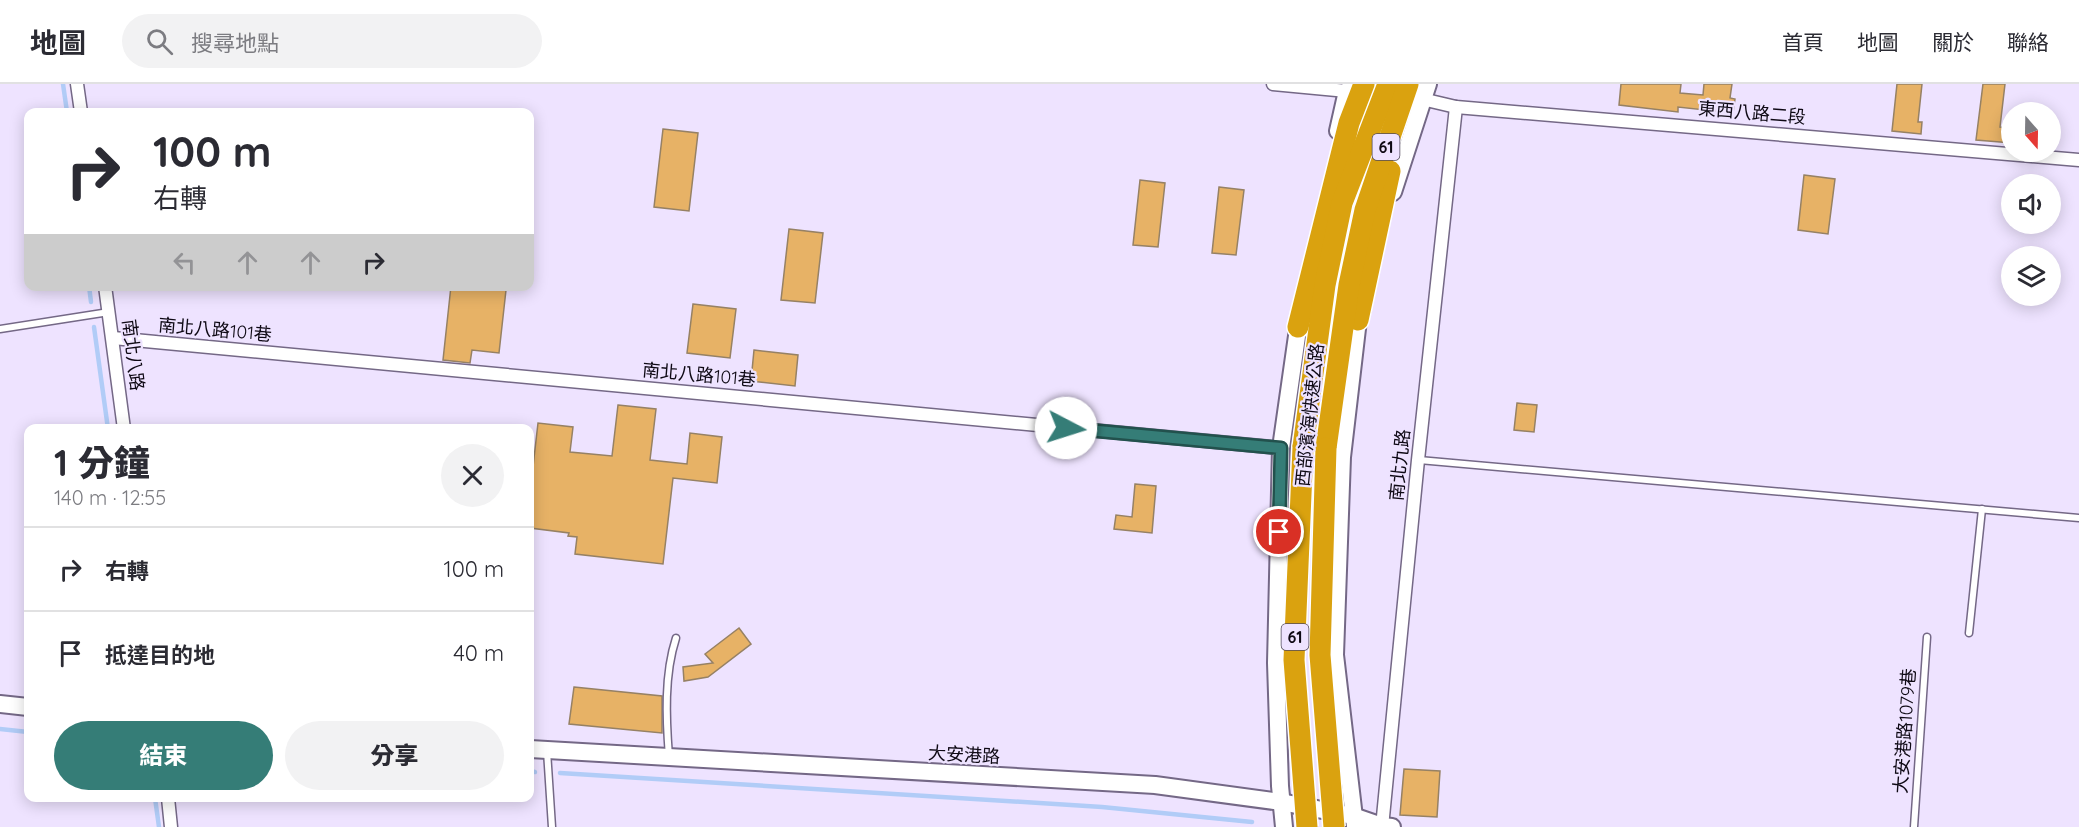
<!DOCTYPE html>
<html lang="zh-TW">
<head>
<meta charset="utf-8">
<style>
	:root { --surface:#fff; --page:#f2f2f3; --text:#2b2b33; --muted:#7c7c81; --line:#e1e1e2; --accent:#357d77 }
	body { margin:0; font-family:Quicksand,"Noto Sans TC",sans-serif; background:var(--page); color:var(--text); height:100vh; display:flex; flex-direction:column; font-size:22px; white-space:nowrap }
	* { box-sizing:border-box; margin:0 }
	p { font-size:20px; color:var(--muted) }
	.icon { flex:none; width:33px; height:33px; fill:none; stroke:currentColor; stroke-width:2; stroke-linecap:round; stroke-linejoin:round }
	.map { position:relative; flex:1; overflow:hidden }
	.sheet { position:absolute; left:24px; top:340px; width:510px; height:378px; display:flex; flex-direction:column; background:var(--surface); border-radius:12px; box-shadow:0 3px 15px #0003 }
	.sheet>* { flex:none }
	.top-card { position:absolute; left:24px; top:24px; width:510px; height:183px; border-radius:12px; box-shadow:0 3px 15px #0003; background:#fff; color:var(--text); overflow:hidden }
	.needle { width:39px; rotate:160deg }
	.fabs { position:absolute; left:2001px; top:18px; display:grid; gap:12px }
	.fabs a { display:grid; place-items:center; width:60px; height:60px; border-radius:50%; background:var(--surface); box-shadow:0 3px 15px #0003; font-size:30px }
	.pin { position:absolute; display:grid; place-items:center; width:51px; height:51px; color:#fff; margin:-26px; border:3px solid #fff; border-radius:50%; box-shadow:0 2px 6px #0007 }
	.me { position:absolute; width:66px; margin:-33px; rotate:95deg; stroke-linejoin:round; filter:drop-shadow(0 0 4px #0008) }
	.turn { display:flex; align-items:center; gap:21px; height:126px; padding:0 30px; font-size:27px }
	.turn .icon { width:78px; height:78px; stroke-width:2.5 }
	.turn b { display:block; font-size:42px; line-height:51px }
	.lanes { display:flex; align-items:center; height:57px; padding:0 30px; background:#0003; justify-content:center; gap:30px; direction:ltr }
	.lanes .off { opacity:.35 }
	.round { display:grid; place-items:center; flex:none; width:63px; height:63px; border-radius:32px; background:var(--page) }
	.summary { display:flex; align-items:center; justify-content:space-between; height:102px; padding:0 30px }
	h1 { font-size:36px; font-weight:800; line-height:45px }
	.action { display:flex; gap:12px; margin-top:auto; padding:12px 30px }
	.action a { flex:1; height:69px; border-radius:36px; background:var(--accent); color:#fff; font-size:24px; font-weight:800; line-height:69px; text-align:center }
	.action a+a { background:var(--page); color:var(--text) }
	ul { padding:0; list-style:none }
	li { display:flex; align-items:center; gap:18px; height:84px; padding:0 30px; border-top:2px solid var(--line) }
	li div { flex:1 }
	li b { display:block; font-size:22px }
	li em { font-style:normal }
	header { display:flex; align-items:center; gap:36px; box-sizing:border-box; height:84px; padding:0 30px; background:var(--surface); border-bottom:2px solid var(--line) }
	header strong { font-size:28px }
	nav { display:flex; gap:33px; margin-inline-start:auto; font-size:21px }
	.search { width:420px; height:54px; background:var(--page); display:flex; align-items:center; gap:15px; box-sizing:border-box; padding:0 21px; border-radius:33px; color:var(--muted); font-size:22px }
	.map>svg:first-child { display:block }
</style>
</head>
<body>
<header>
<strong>地圖</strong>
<div class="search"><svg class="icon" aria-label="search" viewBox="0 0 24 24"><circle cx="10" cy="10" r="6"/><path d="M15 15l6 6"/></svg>搜尋地點</div>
<nav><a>首頁</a><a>地圖</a><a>關於</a><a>聯絡</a></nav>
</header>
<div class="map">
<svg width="2079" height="743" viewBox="0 0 2079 743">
	<rect width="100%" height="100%" fill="#eee3ff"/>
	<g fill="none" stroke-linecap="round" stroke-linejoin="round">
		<!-- stream -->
		<g stroke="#b1ccf7" stroke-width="4.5">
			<polyline points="63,0 67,28"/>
			<polyline points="89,202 91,218"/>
			<polyline points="94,243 108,345"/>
			<polyline points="0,645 28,648"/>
			<polyline points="530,687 535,688"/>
			<polyline points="560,689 1102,723 1252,738"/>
			<polyline points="155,714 159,743"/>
		</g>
	</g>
	<!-- building -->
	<g fill="#e7b266" stroke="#968164" stroke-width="1.5">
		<polygon points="1621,0 1681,0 1680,9 1703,11 1704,0 1732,0 1730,14 1735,15 1733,29 1678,23 1678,28 1619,21"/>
		<polygon points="1897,0 1922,0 1918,38 1922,38 1921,50 1892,47"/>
		<polygon points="1983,0 2005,0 2000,43 2012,44 2012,59 1976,56"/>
		<polygon points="663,45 698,49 689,127 654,123"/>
		<polygon points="1804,91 1835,95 1828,150 1798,146"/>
		<polygon points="1140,96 1165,99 1158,163 1133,161"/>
		<polygon points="1219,103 1244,106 1236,171 1212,169"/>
		<polygon points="789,145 823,149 815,219 781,216"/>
		<polygon points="451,202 506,206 499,269 472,266 470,279 443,276"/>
		<polygon points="693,220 736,225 730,274 687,269"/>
		<polygon points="754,266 798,271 795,302 751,297"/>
		<polygon points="1517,319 1537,321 1534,348 1514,346"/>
		<polygon points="618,321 656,325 650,376 687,380 690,349 722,353 717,399 673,394 663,480 575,470 577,453 568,452 569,449 530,444 530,409 538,339 573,343 570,368 612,372"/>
		<polygon points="1135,400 1156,402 1152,449 1114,445 1116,431 1132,433"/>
		<polygon points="739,544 751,560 708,593 684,597 683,583 713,579 705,570"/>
		<polygon points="574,603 662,612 662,649 569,640"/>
		<polygon points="1404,685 1440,687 1437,733 1400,731"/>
	</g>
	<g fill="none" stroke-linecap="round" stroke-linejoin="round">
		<defs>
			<g id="lane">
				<polyline points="0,245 109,228"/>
				<polyline points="1419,376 2079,434"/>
				<polyline points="1969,549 1982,425"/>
				<polyline points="547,667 552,743"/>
				<path d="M669 673C666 634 664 591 676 554"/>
				<polyline points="1914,743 1927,553"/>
			</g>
			<g id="street">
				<polyline points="77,0 81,28"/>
				<polyline points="1273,0 1347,7 1349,1"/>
				<polyline points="1422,15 1456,23 2079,76"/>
				<polyline points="105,202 124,345"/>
				<polyline points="113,254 1281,364"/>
				<polyline points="168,714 171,743"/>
				<polyline points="1382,743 1418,376 1456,23"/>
			</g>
			<g id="secondary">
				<polyline points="1338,47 1347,7"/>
				<polyline points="1393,108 1428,0"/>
				<polyline points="0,620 28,623"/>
				<polyline points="530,665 1155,701 1281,718 1353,732 1382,742 1392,743"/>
				<polyline points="1355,742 1335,571 1342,373 1358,236 1362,225"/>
				<polyline points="1284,743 1280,702 1276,579 1281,364 1300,231"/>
			</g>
			<g id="highway">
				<polyline points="1358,236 1390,87"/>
				<polyline points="1298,243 1349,39 1364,0"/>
				<polyline points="1303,363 1325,201 1342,119 1388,0"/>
				<polyline points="1326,364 1349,201 1365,126 1408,0"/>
			</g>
		</defs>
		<!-- lane casing -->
		<use href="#lane" stroke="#746886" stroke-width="9"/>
		<!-- street casing -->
		<use href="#street" stroke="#746886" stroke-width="15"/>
		<!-- secondary casing -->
		<use href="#secondary" stroke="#746886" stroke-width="20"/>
		<!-- highway casing -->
		<use href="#highway" stroke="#fff" stroke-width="24"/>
		<!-- lane -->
		<use href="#lane" stroke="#fff" stroke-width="6"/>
		<!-- street -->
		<use href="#street" stroke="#fff" stroke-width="12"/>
		<!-- secondary -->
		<use href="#secondary" stroke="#fff" stroke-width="16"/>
		<!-- highway -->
		<use href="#highway" stroke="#daa20f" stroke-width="21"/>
		<defs>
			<g id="highway-bridge">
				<polyline points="1303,363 1294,576 1307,743"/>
				<polyline points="1326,364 1320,571 1334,743"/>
			</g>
		</defs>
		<!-- highway-bridge casing -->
		<use href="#highway-bridge" stroke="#fff" stroke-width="24" stroke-linecap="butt"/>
		<!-- highway-bridge -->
		<use href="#highway-bridge" stroke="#daa20f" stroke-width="21"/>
	</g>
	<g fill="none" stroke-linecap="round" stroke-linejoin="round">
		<defs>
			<polyline id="route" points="1066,344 1281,364 1279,448"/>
		</defs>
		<!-- route casing -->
		<use href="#route" stroke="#22514d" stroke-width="15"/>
		<!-- route -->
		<use href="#route" stroke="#357d77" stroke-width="10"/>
	</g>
	<g text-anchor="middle" stroke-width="4.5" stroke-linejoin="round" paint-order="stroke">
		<!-- shield labels -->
		<g fill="#eee3ff" stroke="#514a5a" stroke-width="1.5">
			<rect x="1372.5" y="50" width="27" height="26" rx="4.5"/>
			<rect x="1281.5" y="540" width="27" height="26" rx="4.5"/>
		</g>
		<g font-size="16" font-weight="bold" fill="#0e0914">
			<text x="1386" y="69">61</text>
			<text x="1295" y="559">61</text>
		</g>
		<!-- street labels -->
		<g font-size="18" fill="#0e0914" stroke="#eee3ff">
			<text transform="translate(1752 29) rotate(5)" y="6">東西八路二段</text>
			<text transform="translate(215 246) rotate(5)" y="6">南北八路101巷</text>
			<text transform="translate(133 271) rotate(83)" y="6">南北八路</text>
			<text transform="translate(699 291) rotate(5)" y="6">南北八路101巷</text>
			<text transform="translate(1310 331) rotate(-84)" y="6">西部濱海快速公路</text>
			<text transform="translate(1400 381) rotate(-84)" y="6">南北九路</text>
			<text transform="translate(1905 647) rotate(-86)" y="6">大安港路1079巷</text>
			<text transform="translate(964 671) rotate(3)" y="6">大安港路</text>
		</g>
	</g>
</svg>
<div class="fabs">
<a><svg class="needle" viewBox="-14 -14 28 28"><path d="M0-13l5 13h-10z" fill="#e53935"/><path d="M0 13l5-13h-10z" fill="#7c7c81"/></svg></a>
<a><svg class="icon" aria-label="sound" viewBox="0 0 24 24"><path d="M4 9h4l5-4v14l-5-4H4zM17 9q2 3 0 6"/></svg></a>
<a><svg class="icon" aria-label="layers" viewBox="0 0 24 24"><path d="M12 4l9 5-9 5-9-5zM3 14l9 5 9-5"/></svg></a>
</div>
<div class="pin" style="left:1279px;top:448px;background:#d93025"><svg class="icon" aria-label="arrive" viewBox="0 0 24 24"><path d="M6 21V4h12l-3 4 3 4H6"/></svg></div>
<svg class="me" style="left:1066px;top:344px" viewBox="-20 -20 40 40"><circle r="19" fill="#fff"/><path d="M0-13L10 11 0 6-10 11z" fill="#357d77"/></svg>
<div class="top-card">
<div class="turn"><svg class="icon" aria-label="right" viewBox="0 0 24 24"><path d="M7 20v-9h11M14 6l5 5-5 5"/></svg><div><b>100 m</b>右轉</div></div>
<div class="lanes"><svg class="icon off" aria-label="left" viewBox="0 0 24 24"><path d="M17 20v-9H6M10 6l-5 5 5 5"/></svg><svg class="icon off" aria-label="ahead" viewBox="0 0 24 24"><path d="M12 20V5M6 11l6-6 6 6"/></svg><svg class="icon off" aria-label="ahead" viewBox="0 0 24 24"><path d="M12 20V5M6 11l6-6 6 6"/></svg><svg class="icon" aria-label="right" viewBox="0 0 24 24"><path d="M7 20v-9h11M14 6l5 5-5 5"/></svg></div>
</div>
<section class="sheet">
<div class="summary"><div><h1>1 分鐘</h1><p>140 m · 12:55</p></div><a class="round"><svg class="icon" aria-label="close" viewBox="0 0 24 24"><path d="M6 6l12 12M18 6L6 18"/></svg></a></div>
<ul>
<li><svg class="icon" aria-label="right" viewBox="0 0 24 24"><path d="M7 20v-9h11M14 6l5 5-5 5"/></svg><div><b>右轉</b></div><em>100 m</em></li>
<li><svg class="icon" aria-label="arrive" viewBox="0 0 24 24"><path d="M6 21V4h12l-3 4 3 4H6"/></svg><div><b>抵達目的地</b></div><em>40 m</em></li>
</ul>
<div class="action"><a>結束</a><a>分享</a></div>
</section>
</div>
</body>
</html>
